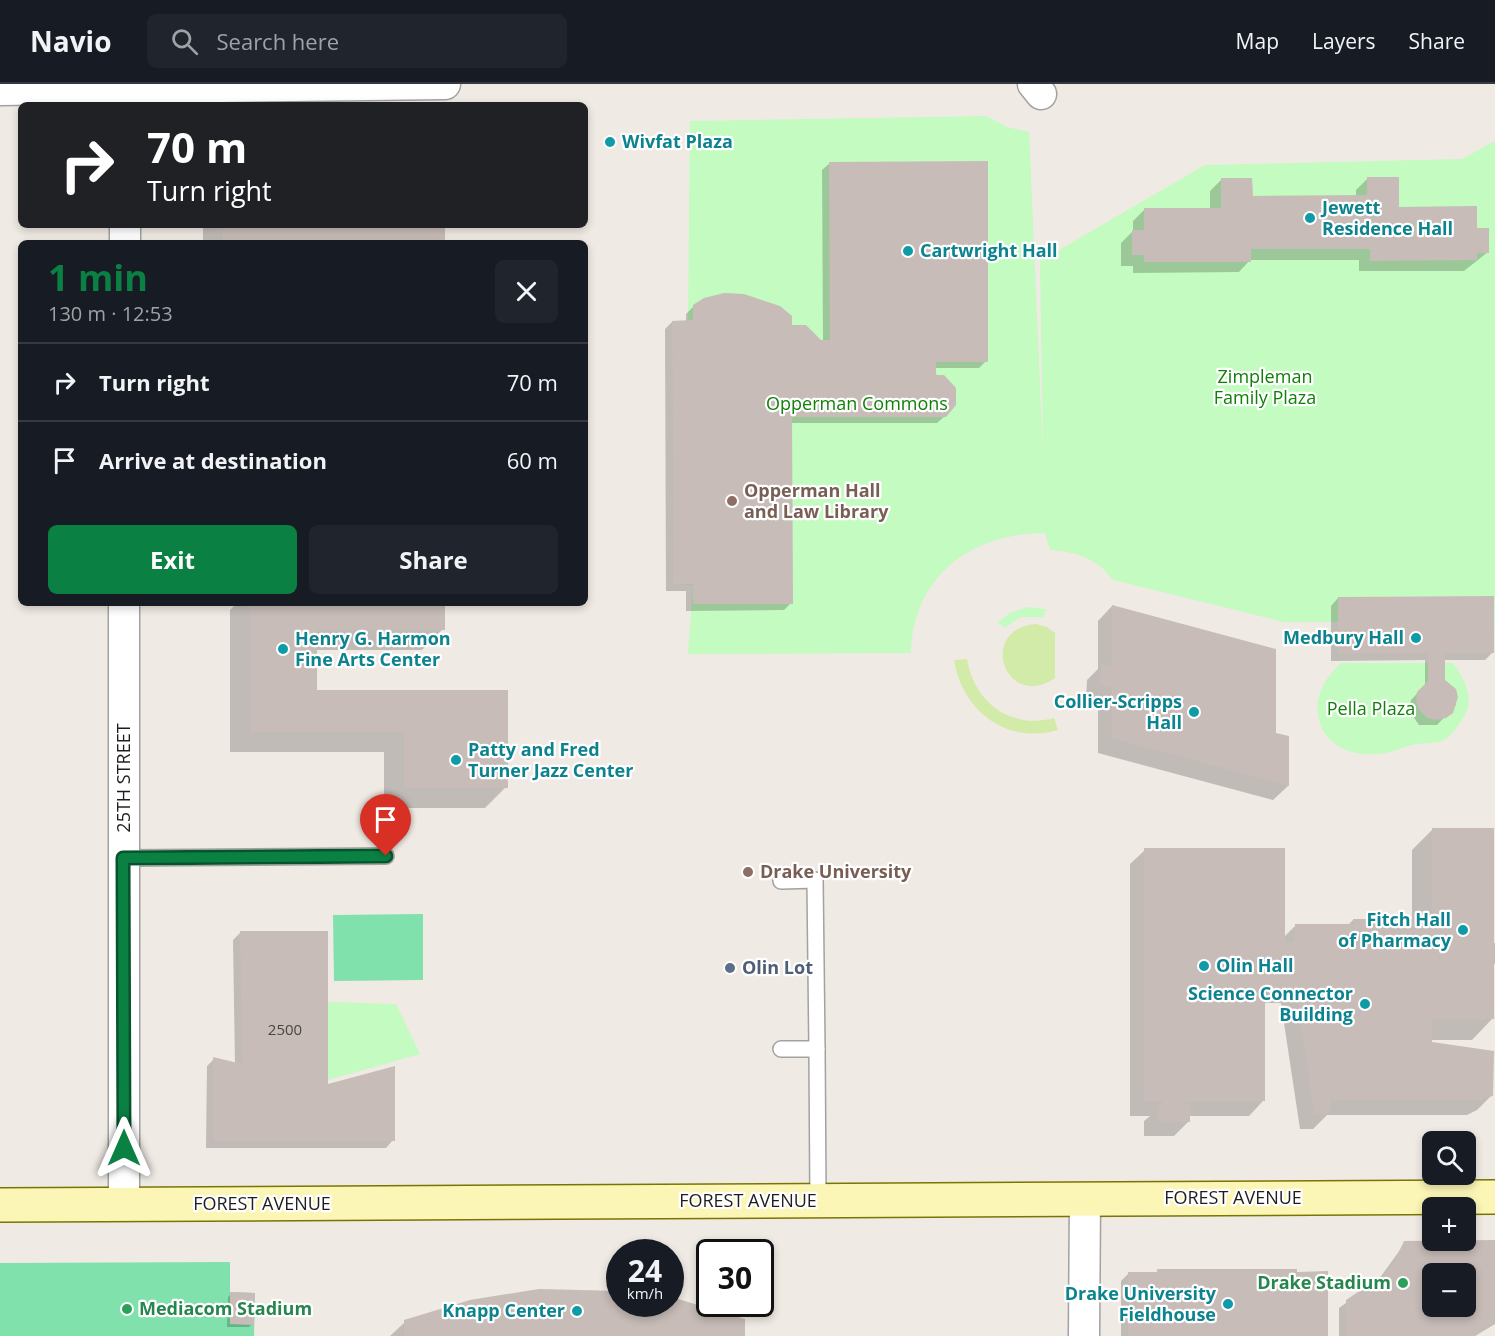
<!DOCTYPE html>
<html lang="en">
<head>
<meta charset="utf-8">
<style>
	:root { --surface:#171b24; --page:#20242c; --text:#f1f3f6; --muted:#9ea1a6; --line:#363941; --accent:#0b8043 }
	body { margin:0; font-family:"Open Sans",sans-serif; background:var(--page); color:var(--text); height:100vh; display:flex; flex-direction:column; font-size:22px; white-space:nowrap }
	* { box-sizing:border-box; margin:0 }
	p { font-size:20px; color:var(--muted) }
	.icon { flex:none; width:33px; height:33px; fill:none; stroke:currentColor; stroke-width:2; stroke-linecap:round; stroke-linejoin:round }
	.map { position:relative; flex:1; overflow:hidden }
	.panel { position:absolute; left:18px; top:156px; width:570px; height:366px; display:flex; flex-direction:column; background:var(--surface); border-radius:9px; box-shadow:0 3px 9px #0003 }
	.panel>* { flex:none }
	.hud { position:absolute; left:18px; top:18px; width:570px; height:126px; border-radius:9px; box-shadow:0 3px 9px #0003; background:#202124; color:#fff; overflow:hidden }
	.controls { position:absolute; left:1422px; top:1047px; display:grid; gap:12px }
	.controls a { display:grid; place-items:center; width:54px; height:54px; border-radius:9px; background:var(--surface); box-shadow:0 3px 9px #0003; font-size:30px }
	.speed { position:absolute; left:606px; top:1155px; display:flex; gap:12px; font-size:30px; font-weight:700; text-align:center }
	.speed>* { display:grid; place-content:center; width:78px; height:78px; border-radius:50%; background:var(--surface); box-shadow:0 3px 9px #0003; line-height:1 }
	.speed small { font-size:15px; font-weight:400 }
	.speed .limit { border:3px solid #111; border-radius:9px; background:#fff; color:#111 }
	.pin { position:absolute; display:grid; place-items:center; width:51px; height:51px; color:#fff; margin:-62px -26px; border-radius:50% 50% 50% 0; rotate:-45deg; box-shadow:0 0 6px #0007 }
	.pin .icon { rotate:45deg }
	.me { position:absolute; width:66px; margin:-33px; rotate:0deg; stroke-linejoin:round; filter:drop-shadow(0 0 4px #0008) }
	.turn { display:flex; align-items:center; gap:21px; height:126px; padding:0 30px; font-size:27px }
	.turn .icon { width:78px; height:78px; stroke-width:2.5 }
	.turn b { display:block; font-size:42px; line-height:51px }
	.round { display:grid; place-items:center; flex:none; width:63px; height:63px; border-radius:9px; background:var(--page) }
	.overview { display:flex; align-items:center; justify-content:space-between; height:102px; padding:0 30px }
	h1 { font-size:36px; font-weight:700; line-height:45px; color:var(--accent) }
	.action { display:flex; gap:12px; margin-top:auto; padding:12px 30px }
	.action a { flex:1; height:69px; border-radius:9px; background:var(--accent); color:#fff; font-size:24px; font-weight:700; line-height:69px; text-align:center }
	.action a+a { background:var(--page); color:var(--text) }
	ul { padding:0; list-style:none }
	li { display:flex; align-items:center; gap:18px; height:78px; padding:0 30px; border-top:2px solid var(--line) }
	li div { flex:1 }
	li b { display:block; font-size:22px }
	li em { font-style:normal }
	header { display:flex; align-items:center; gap:36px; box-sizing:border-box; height:84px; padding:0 30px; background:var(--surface); border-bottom:2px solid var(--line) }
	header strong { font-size:28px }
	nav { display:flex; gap:33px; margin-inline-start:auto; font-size:21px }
	.search { width:420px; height:54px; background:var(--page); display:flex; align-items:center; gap:15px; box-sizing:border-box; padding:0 21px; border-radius:9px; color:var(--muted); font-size:22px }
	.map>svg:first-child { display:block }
</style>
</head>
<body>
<header>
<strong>Navio</strong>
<div class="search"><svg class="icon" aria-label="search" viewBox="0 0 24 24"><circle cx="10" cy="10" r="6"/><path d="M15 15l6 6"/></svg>Search here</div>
<nav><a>Map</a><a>Layers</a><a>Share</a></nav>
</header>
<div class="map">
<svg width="1495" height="1252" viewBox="0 0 1495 1252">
	<rect width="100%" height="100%" fill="#f0eae4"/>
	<!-- grass -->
	<g fill="#d3eba8">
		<path d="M1036 540 1047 543 1055 549V594C1006 628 976 545 1036 540Z"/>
		<path d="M967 575C974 618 1011 646 1054 634L1058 646C1007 661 962 627 954 576Z"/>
	</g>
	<!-- park -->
	<g fill="#c3fbc0">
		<path d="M986 32 1007 43 1029 48 1043 369 1040 177 1205 81 1462 75 1495 57V576L1494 512 1338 513V538H1284L1113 496C1096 473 1076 468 1050 466L1045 449C972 449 913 492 911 569L688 570 693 501 673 500 672 237 688 236 690 37Z"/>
		<polygon points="1028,523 1046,525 1044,533 1021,533 1004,544 998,538 1010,529"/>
		<path d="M1341 579H1453C1467 599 1477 618 1459 640 1456 644 1452 651 1447 654 1438 661 1422 658 1411 661 1403 663 1394 668 1385 669 1355 674 1323 664 1318 631 1315 610 1326 593 1341 579Z"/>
		<polygon points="328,918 396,920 420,970 328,996"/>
	</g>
	<!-- pitch -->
	<g fill="#80e1ad">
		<polygon points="423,830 423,896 334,897 333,831"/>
		<polygon points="230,1178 230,1208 255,1209 254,1252 0,1252 0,1179"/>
	</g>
	<!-- shadow -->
	<g fill="#0003" fill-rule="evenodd">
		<polygon points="830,79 986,277 979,284 935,284 945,332 937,339 790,339 791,519 784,526 686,527 686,507 666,507 665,245 672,238 686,238 686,230 694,222 790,242 823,257 822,86"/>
		<polygon points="1367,95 1398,124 1475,145 1488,168 1464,187 1359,187 1359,176 1250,176 1239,188 1133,189 1133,182 1121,182 1121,159 1133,147 1133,137 1144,126 1210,125 1210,107 1221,96 1251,114 1356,113 1356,106"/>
		<rect x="203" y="141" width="240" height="18"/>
		<polygon points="1338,514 1492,569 1485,576 1443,576 1443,595 1454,606 1456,621 1437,641 1419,641 1409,626 1411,616 1425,601 1425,576 1331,577 1331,522"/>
		<polygon points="237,519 443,519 443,545 422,566 315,566 315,608 506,608 506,703 485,724 384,724 384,668 230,668 230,526"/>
		<polygon points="1112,522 1275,650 1288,653 1288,702 1273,716 1098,669 1098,619 1086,616 1087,596 1098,585 1098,537"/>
		<polygon points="1433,745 1492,859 1495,859 1495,880 1492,880 1492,935 1472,956 1430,956 1430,960 1492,1011 1477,1026 1467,1031 1327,1031 1313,1045 1300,1045 1281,919 1263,919 1263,1017 1249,1032 1189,1032 1189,1037 1174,1052 1144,1052 1144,1037 1150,1032 1130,1032 1130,780 1145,766 1284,853 1296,841 1348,841 1353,836 1412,836 1412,766"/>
		<polygon points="241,848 326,1002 393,1056 386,1064 206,1064 207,982 214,975 235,980 233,856"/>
		<path d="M1495 1157V1240L1475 1252H1339V1224L1379 1195 1405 1159ZM1432 1190H1466V1222H1432Z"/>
		<polygon points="1158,1187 1326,1252 1121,1252 1121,1197 1129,1189 1155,1189"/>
		<polygon points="231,1210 252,1240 249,1243 227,1243 228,1213"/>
		<polygon points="620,1220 670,1220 744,1252 390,1252 405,1238"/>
	</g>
	<!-- building -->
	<g fill="#c7bcb7" fill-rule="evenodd">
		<polygon points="988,77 988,278 936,278 936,291 944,291 956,304 956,321 946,333 792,333 793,520 693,520 693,500 673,500 672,237 693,236 693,221 704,214 724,209 744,210 780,222 792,232 792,241 806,241 821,256 830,256 829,78"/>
		<polygon points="1367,93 1399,93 1399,123 1477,122 1477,144 1489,144 1489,169 1477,169 1477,176 1370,177 1370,165 1251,165 1251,178 1144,178 1144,171 1132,171 1132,146 1144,146 1144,124 1221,124 1221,94 1252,94 1253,112 1367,111"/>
		<rect x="223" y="141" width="222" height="18"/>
		<polygon points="1494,512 1494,569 1445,569 1445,596 1456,605 1458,613 1453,629 1446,634 1436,636 1427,634 1420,627 1416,618 1417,608 1428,597 1428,569 1338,570 1338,513"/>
		<polygon points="250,519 445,519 445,546 317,546 317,606 508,606 508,704 404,704 404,648 250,648"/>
		<polygon points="1112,521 1276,565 1276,649 1289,652 1289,702 1112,654 1112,604 1100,601 1101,580 1112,583"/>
		<polygon points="1432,744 1494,744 1494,935 1432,935 1432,958 1494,967 1493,1012 1483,1014 1483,1016 1330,1016 1330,1030 1314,1030 1296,905 1265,905 1265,1017 1185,1017 1185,1021 1190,1021 1190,1038 1158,1038 1158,1021 1162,1021 1162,1017 1144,1017 1144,764 1285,764 1285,858 1295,858 1295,840 1353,840 1353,835 1432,835"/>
		<polygon points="240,847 328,847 328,1000 395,982 395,1057 213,1057 213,973 242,980"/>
		<path d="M1495 1156V1237L1475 1252H1346V1216L1382 1192 1395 1176 1404 1157ZM1432 1190H1466V1222H1432Z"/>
		<polygon points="1157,1185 1297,1185 1297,1188 1328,1187 1328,1252 1128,1252 1128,1188 1157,1188"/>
		<polygon points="539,1205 620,1207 620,1220 670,1220 670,1214 678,1215 745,1235 745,1252 404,1252 404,1236 470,1216"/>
		<polygon points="230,1208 255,1209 254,1241 230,1240"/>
	</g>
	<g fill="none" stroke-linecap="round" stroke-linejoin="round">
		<defs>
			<g id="lane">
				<polyline points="123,774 386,772"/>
				<polyline points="781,797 815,796 817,965"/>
				<polyline points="781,965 817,965 818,1116"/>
			</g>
			<g id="street">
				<polyline points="1033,0 1041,10"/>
				<polyline points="0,6 445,0"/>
				<polyline points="125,159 125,141"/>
				<polyline points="124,1120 124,519"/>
				<polyline points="1084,1252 1085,1115"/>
			</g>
			<polyline id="secondary" points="0,1121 1495,1113"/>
		</defs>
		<!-- lane casing -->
		<use href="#lane" stroke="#a2a2a2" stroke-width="18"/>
		<!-- street casing -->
		<use href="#street" stroke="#a2a2a2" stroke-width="33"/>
		<!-- secondary casing -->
		<use href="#secondary" stroke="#797502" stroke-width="36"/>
		<!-- lane -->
		<use href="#lane" stroke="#fff" stroke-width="15"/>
		<!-- street -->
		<use href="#street" stroke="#fff" stroke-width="30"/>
		<!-- secondary -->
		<use href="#secondary" stroke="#fbf5b6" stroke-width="33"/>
	</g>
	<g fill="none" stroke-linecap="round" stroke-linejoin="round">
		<defs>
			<polyline id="route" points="124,1064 123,774 386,772"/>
		</defs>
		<!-- route casing -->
		<use href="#route" stroke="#07532c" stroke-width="15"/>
		<!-- route -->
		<use href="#route" stroke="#0b8043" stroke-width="10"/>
	</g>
	<!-- markers -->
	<g fill="#0f9aa8" stroke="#fff" stroke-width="2">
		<circle cx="610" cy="58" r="6"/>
		<circle cx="1310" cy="134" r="6"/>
		<circle cx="908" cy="167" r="6"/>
		<circle cx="1416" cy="554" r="6"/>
		<circle cx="283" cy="565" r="6"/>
		<circle cx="1194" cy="628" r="6"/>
		<circle cx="456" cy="676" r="6"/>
		<circle cx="1463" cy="846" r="6"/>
		<circle cx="1204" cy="882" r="6"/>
		<circle cx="1365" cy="920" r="6"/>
		<circle cx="1228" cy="1220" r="6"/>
		<circle cx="577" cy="1227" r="6"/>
	</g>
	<g fill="#8d6e63" stroke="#fff" stroke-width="2">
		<circle cx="732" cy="417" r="6"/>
		<circle cx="748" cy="788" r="6"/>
	</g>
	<circle fill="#5c6f8a" stroke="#fff" stroke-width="2" cx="730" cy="884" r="6"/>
	<g fill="#2e9e5b" stroke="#fff" stroke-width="2">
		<circle cx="1403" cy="1199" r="6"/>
		<circle cx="127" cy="1225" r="6"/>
	</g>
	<g text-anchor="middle" stroke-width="4.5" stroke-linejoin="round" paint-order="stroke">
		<!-- number labels -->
		<g font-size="15" fill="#484644">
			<text x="285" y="951">2500</text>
		</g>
		<!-- culture labels -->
		<g font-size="18" font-weight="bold" fill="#0d838f" stroke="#fff" text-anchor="start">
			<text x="622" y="64">Wivfat Plaza</text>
			<text x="1322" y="130">Jewett<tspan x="1322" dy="21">Residence Hall</tspan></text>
			<text x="920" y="173">Cartwright Hall</text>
			<text x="1404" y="560" text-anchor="end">Medbury Hall</text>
			<text x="295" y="561">Henry G. Harmon<tspan x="295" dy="21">Fine Arts Center</tspan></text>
			<text x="1182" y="624" text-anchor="end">Collier-Scripps<tspan x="1182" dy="21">Hall</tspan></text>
			<text x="468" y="672">Patty and Fred<tspan x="468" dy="21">Turner Jazz Center</tspan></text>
			<text x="1451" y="842" text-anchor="end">Fitch Hall<tspan x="1451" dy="21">of Pharmacy</tspan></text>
			<text x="1216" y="888">Olin Hall</text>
			<text x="1353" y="916" text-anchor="end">Science Connector<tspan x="1353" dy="21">Building</tspan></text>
			<text x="1216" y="1216" text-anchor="end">Drake University<tspan x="1216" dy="21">Fieldhouse</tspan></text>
			<text x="565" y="1233" text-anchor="end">Knapp Center</text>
		</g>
		<!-- park labels -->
		<g font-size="18" fill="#0f8008" stroke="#fff">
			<text x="1265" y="299">Zimpleman<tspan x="1265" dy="21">Family Plaza</tspan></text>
			<text x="857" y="326">Opperman Commons</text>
			<text x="1371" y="631">Pella Plaza</text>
		</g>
		<!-- education labels -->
		<g font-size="18" font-weight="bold" fill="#785e54" stroke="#fff" text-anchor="start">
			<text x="744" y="413">Opperman Hall<tspan x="744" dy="21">and Law Library</tspan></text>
			<text x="760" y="794">Drake University</text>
		</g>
		<!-- street labels -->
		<g font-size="18" fill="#1e1e1e" stroke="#fff">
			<text transform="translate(124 694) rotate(-90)" y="6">25TH STREET</text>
			<text x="1233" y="1120">FOREST AVENUE</text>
			<text x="748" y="1123">FOREST AVENUE</text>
			<text x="262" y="1126">FOREST AVENUE</text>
		</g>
		<!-- service labels -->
		<g font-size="18" font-weight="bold" fill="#4e5e75" stroke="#fff" text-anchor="start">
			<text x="742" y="890">Olin Lot</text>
		</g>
		<!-- leisure labels -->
		<g font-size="18" font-weight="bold" fill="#27864d" stroke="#fff" text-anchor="end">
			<text x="1391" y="1205">Drake Stadium</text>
			<text x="139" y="1231" text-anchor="start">Mediacom Stadium</text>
		</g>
	</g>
</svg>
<div class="controls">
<a><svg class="icon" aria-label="search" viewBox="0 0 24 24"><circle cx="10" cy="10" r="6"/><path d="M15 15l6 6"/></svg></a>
<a>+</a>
<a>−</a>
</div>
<div class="speed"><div>24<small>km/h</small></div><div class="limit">30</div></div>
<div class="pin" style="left:386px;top:772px;background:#d93025"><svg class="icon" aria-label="arrive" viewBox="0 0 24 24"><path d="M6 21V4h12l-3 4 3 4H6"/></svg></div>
<svg class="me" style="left:124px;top:1064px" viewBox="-20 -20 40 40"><path d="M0-17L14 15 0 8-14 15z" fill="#0b8043" stroke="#fff" stroke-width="4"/></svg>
<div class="hud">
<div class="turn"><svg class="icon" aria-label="right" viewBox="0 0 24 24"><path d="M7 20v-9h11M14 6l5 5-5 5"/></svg><div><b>70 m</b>Turn right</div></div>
</div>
<section class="panel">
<div class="overview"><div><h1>1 min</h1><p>130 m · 12:53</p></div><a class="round"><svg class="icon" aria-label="close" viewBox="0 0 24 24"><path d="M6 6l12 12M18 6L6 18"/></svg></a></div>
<ul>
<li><svg class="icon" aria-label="right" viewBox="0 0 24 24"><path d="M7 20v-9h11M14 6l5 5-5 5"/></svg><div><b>Turn right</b></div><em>70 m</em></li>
<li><svg class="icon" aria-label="arrive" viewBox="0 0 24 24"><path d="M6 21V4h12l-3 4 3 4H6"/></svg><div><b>Arrive at destination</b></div><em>60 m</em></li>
</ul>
<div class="action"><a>Exit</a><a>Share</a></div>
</section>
</div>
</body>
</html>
